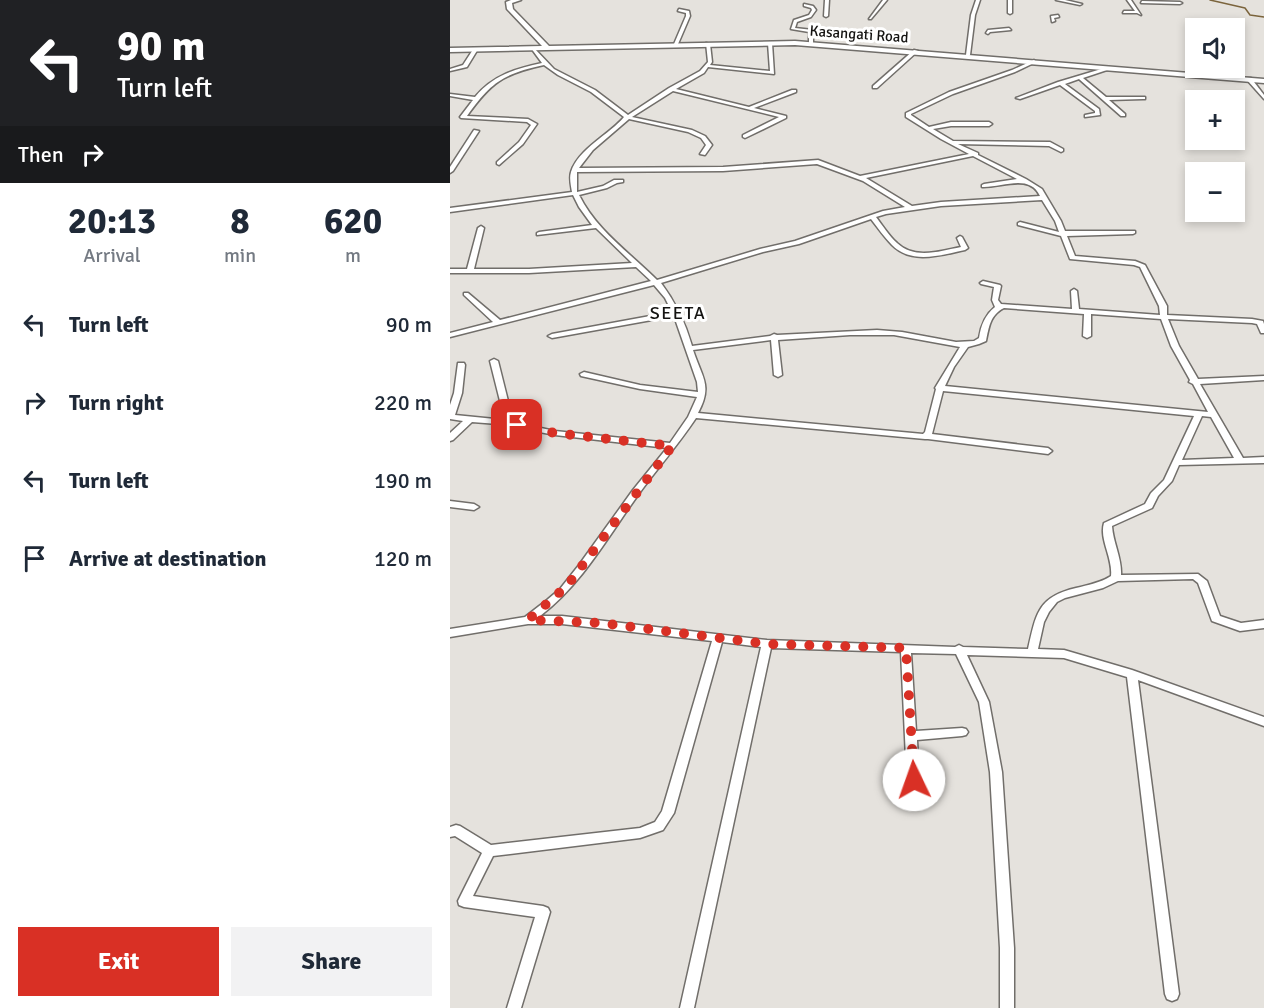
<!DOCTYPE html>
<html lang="en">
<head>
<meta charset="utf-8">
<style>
	:root { --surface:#fff; --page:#f2f2f3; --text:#1f2937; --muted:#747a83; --accent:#d93025 }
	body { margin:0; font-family:Signika,sans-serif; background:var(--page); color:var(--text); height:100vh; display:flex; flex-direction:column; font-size:22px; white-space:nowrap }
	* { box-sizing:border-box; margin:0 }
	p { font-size:20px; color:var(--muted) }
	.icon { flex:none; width:33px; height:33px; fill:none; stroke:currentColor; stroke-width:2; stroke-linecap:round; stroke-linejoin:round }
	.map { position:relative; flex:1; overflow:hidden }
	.panel { display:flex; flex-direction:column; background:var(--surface); width:450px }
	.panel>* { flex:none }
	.banner { background:#202124; color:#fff; overflow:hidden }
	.fabs { position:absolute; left:735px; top:18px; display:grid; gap:12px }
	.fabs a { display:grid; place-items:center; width:60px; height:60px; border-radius:0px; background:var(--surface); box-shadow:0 3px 9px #0003; font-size:30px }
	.pin { position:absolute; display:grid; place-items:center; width:51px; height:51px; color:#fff; margin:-26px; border-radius:12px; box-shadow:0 3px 9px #0006 }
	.me { position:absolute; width:66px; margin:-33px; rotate:357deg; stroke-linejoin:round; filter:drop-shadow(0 0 4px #0008) }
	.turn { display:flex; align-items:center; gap:21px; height:126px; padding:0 18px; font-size:27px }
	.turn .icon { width:78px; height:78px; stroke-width:2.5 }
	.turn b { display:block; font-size:42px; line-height:51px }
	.then { display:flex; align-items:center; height:57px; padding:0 18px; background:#0003; gap:12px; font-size:22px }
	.eta { display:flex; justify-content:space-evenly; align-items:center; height:102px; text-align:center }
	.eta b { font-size:36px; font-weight:700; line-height:42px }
	.cta { display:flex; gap:12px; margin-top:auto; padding:12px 18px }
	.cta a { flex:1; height:69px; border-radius:0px; background:var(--accent); color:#fff; font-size:24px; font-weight:700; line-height:69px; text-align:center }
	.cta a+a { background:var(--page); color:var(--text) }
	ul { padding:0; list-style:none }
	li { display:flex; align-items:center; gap:18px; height:78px; padding:0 18px }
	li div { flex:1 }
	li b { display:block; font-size:22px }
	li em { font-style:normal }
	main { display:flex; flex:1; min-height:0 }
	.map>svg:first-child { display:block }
</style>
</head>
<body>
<main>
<section class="panel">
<div class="banner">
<div class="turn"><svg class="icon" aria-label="left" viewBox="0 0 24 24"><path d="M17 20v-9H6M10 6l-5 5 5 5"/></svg><div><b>90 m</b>Turn left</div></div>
<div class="then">Then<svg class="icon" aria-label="right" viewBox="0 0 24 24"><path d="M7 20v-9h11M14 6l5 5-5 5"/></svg></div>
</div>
<div class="eta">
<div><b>20:13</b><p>Arrival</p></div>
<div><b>8</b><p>min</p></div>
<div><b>620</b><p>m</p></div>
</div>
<ul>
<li><svg class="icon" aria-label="left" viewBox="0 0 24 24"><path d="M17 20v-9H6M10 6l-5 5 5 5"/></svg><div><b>Turn left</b></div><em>90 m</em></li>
<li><svg class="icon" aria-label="right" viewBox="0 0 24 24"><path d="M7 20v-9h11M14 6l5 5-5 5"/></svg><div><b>Turn right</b></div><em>220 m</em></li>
<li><svg class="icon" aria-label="left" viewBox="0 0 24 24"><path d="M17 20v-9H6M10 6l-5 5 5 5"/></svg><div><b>Turn left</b></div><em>190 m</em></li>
<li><svg class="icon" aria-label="arrive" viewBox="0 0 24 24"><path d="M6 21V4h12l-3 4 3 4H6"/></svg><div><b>Arrive at destination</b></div><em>120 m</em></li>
</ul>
<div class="cta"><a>Exit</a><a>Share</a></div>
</section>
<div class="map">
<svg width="814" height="1008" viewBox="0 0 814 1008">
	<rect width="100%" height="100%" fill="#e5e2dd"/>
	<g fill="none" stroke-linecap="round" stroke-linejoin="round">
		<!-- stream -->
		<polyline stroke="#7b643c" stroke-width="1.5" points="760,0 795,8 800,15 814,17"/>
		<defs>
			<g id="street">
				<polygon points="375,0 379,0 378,16 376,17 374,16"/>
				<polygon points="433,0 437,0 421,19 419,19"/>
				<polygon points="526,0 530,0 525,15 520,55 518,56 516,55 521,15"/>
				<polygon points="558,0 562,0 562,13 560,14 558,13"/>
				<polygon points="606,0 615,0 632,4 630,5"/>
				<polygon points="677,0 681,0 691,15 687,13 673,13 674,11 685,11"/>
				<polygon points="692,1 730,2 732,3 730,4 691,3"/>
				<polygon points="354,4 363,6 366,10 361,17 347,22 345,28 363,30 363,44 361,45 359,44 359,32 341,29 344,20 359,15 362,10 361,8 354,6"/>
				<polygon points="229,9 239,11 240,16 228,44 226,45 224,44 236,16 236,13 228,11"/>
				<polygon points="608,15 609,17 604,18 605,21 602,22 601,16"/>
				<polygon points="559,28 561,30 540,32 538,34 536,33 538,30"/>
				<path d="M320 42 322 43 324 74 258 67 254 73 226 89 299 107 342 90H346V92L304 108 336 116V118L295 138 293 137V135L329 117 223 91 182 117 242 130 255 136 262 145 255 155 250 154 256 145 251 138 238 132 179 119 143 150 129 168 273 167 368 160 410 176 519 154 491 139 456 117V113L499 92 562 70 584 60 586 62 565 72 503 94 461 114V115L479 127 501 122H539L542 124 539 126H501L483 129 503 141 600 142 613 149V151L611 152 599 146 508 144 528 153V155L576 179 592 189 611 221 615 231H685V233L683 234 617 236 625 256 685 261 695 265 717 306V315L802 319 813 321 814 324V333H811L807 324 802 323 718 319 729 346 748 379 814 376V380L750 384 793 458 814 457V463L729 465 722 481 708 496 702 508 662 526C663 543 672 558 671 575L748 574 757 581 770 616 791 623 814 620V628L790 631 762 621 748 583 743 579 668 581 653 588 615 598 607 602 599 612 594 622 588 649 614 650 682 670 814 717V726L688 680 729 994 727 999 722 1001 717 999 715 994 677 677 614 658 517 655 539 702 552 772 564 948V1008H550V948L540 772 529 702 506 654 461 653 466 731 512 728 516 729 518 732 516 735 512 736 467 740 469 780 467 783 463 785 459 783 457 780 451 652 321 648 244 1008H230L311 647 272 642 224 813 213 830 190 838 43 856 23 896 93 906 98 908 100 912 71 1008H57L85 917 14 907 9 905 8 901 32 853 5 836 0 837V827L6 825 10 826 41 845 190 828 205 822 212 811 262 641 112 624H78L0 637V629L75 617 97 600 110 589 129 565 183 490 217 448 105 435 48 424 22 422 3 440 0 441V433L13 421 0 419V405L4 393 8 363H14L15 365 12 393 5 415 45 419 50 401 40 361 44 359 48 361 58 401 53 420 105 431 220 443 238 417 247 397 190 389 131 376 130 374 134 372 190 385 248 392 247 382 224 316 102 338 98 336 102 334 222 312 215 298 204 285 0 337V333L43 322 14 295V293H18L50 320 201 281 186 267 79 273H0V269H17L28 228 31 226 34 228 24 269H79L182 263 146 228 87 235V233L89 232 142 225 129 207 123 195 0 212V208L122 192C121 186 119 178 121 172 128 149 160 134 174 117L141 92 108 75 94 65C53 74 41 82 17 116L78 119 87 124 73 144 49 165 47 164V162L69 142 81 125 77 122 11 118 10 117 23 100 0 96V94L25 97C43 75 65 69 92 63L81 48 83 47 104 69 145 90 178 115 219 88 250 71 258 62 256 43 260 44 262 62 260 65 320 71 318 43ZM523 156 567 179 534 184 532 185V187C552 188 579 173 590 196L491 202 462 206 416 178ZM367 164 413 181 455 207 433 211 345 241 310 249 207 280C180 253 146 230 129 195L157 188 167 183 173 182V180H164L153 186 127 192V172L273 171ZM592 200 605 221 609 232 570 222 568 223V225L611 236 620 259 684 265 690 267 709 306 710 315 629 309 627 291 624 289 621 291 622 309 551 304 548 300 551 286 550 285 533 281 530 283 531 284 544 287 542 300 545 307C535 315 531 325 529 338L524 341 506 342 452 332 427 330 327 335 324 334 320 336 242 346C235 322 226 303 211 283L313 252 349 244 421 219C428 228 434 237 442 245 462 265 491 255 515 250L518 248 512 237 510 236 507 238 511 247C490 251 465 260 447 243 439 236 433 226 426 217L436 214 491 206ZM554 308 634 314 633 336 637 338 641 336V314L711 319 721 346 740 380 739 382 743 384 758 412 495 386 504 367 518 347 529 344 536 341C539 327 540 315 554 308ZM400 335H444L510 347 485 388 486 389 475 432 473 434 248 413C263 385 252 378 243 350L321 340 324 375 328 377 332 375 328 340ZM493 391 744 416 714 480 701 493 695 504 654 523C649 539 663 558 661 576 650 583 638 585 626 588 587 597 586 615 578 649L513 647 509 645 505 647 317 640 112 616H90C132 584 157 538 188 495 207 469 228 445 246 418L475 439H478L598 454 602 451 598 448 482 434ZM752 416 761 417 784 458 732 460Z"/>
				<polygon points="24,48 28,49 17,67 0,71 0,69 13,65"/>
				<polygon points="464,50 468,51 427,88 423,88 423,86"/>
				<polygon points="658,67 660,69 633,78 656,97 695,97 695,99 693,99 659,100 675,114 675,116 671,116 629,79 615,84 649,109 650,115 635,117 635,115 645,113 645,111 610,85 570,99 566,98 608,82"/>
				<polygon points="797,78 801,78 814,95 814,99 797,80"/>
				<polygon points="24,130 29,131 3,171 0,173 0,167"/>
				<polygon points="0,501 24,504 29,507 24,510 0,507"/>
			</g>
			<polygon id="secondary" points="61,0 71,0 62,3 63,9 99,46 345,41 814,79 814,83 345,45 0,52 0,48 92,46 57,9 56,2"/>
		</defs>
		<!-- street casing -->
		<use href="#street" stroke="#716e6a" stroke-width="3"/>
		<!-- secondary casing -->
		<use href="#secondary" stroke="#716e6a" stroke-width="3"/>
		<!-- street -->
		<use href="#street" fill="#fff" fill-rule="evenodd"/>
		<!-- secondary -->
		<use href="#secondary" fill="#fff" fill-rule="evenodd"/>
	</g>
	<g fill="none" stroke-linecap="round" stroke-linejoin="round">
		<!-- route -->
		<polyline stroke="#d93025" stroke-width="10" stroke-dasharray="0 18" points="67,425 105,433 222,446 117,586 78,620 151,623 317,644 456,648 464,780"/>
	</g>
	<g text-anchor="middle" stroke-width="6" stroke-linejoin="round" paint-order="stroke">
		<!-- far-street labels -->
		<g font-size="15" fill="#141311" stroke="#fff">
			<text transform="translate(409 34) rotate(4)" y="5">Kasangati Road</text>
		</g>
		<!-- far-quarter labels -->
		<g font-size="18" letter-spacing="1.5" fill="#141311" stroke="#fff">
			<text x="228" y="319">SEETA</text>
		</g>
	</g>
</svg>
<div class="fabs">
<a><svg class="icon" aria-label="sound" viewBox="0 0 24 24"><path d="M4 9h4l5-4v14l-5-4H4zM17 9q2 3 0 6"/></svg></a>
<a>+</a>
<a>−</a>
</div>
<div class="pin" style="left:67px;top:425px;background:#d93025"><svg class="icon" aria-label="arrive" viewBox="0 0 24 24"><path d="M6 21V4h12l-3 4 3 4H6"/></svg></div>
<svg class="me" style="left:464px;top:780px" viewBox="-20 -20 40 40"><circle r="19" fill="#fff"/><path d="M0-13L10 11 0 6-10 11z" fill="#d93025"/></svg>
</div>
</main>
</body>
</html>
